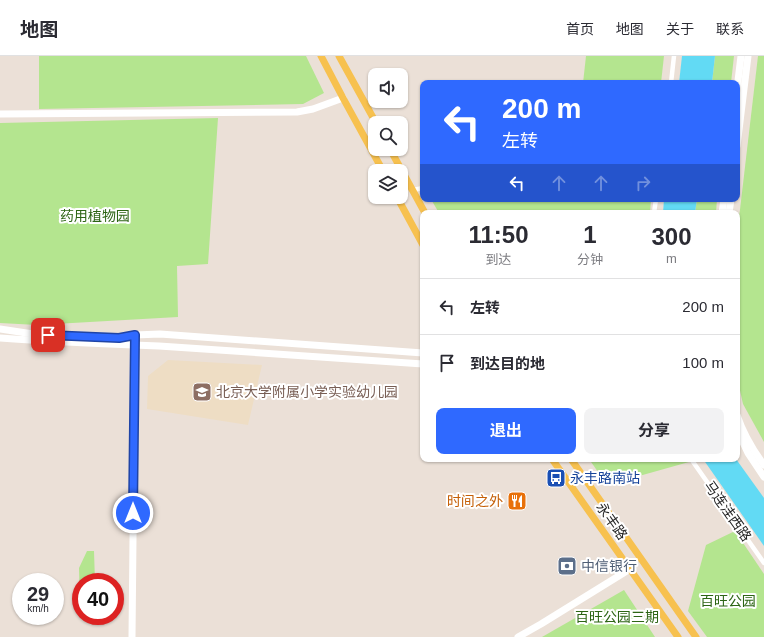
<!DOCTYPE html>
<html lang="zh">
<head>
<meta charset="utf-8">
<style>
	:root { --surface:#fff; --page:#f2f2f3; --text:#2b2b33; --muted:#7c7c81; --line:#e1e1e2; --accent:#2f69ff }
	body { margin:0; font-family:Arial,"Noto Sans SC",sans-serif; background:var(--page); color:var(--text); height:100vh; display:flex; flex-direction:column; font-size:15px; white-space:nowrap }
	* { box-sizing:border-box; margin:0 }
	p { font-size:13px; color:var(--muted) }
	.icon { flex:none; width:22px; height:22px; fill:none; stroke:currentColor; stroke-width:2; stroke-linecap:round; stroke-linejoin:round }
	.map { position:relative; flex:1; overflow:hidden }
	.side { position:absolute; left:420px; top:154px; width:320px; height:252px; display:flex; flex-direction:column; background:var(--surface); border-radius:8px; box-shadow:0 1px 3px #0004 }
	.side>* { flex:none }
	.top-card { position:absolute; left:420px; top:24px; width:320px; height:122px; border-radius:8px; box-shadow:0 1px 3px #0004; background:#2f69ff; color:#fff; overflow:hidden }
	.buttons { position:absolute; left:368px; top:12px; display:grid; gap:8px }
	.buttons a { display:grid; place-items:center; width:40px; height:40px; border-radius:8px; background:var(--surface); box-shadow:0 1px 3px #0004; font-size:20px }
	.speed { position:absolute; left:12px; top:517px; display:flex; gap:8px; font-size:20px; font-weight:700; text-align:center }
	.speed>* { display:grid; place-content:center; width:52px; height:52px; border-radius:50%; background:var(--surface); box-shadow:0 1px 3px #0004; line-height:1 }
	.speed small { font-size:10px; font-weight:400 }
	.speed .limit { border:6px solid #d22; background:#fff; color:#111 }
	.pin { position:absolute; display:grid; place-items:center; width:34px; height:34px; color:#fff; margin:-17px; border-radius:8px; box-shadow:0 2px 6px #0006 }
	.me { position:absolute; width:44px; margin:-22px; rotate:0deg; stroke-linejoin:round; filter:drop-shadow(0 0 3px #0008) }
	.turn { display:flex; align-items:center; gap:14px; height:84px; padding:0 16px; font-size:18px }
	.turn .icon { width:52px; height:52px; stroke-width:2.5 }
	.turn b { display:block; font-size:28px; line-height:34px }
	.lanes { display:flex; align-items:center; height:38px; padding:0 16px; background:#0003; justify-content:center; gap:20px; direction:ltr }
	.lanes .off { opacity:.35 }
	.eta { display:flex; justify-content:space-evenly; align-items:center; height:68px; text-align:center }
	.eta b { font-size:24px; font-weight:700; line-height:28px }
	.cta { display:flex; gap:8px; margin-top:auto; padding:8px 16px }
	.cta a { flex:1; height:46px; border-radius:8px; background:var(--accent); color:#fff; font-size:16px; font-weight:700; line-height:46px; text-align:center }
	.cta a+a { background:var(--page); color:var(--text) }
	ul { padding:0; list-style:none }
	li { display:flex; align-items:center; gap:12px; height:56px; padding:0 16px; border-top:1px solid var(--line) }
	li div { flex:1 }
	li b { display:block; font-size:15px }
	li em { font-style:normal }
	header { display:flex; align-items:center; gap:24px; box-sizing:border-box; height:56px; padding:0 20px; background:var(--surface); border-bottom:1px solid var(--line) }
	header strong { font-size:19px }
	nav { display:flex; gap:22px; margin-inline-start:auto; font-size:14px }
	.map>svg:first-child { display:block }
</style>
</head>
<body>
<header>
<strong>地图</strong>
<nav><a>首页</a><a>地图</a><a>关于</a><a>联系</a></nav>
</header>
<div class="map">
<svg width="764" height="581" viewBox="0 0 764 581">
	<rect width="100%" height="100%" fill="#ebe0d7"/>
	<!-- education -->
	<polygon fill="#eeddc4" points="168,304 262,309 248,369 147,353 148,320"/>
	<!-- green -->
	<g fill="#b4e58f">
		<polygon points="39,0 306,0 324,37 303,48 39,53"/>
		<polygon points="586,0 664,0 661,27 583,27"/>
		<polygon points="715,0 734,0 731,27 712,27"/>
		<polygon points="758,0 764,0 764,386 743,348 737,321 737,179"/>
		<polygon points="218,62 208,208 177,210 178,261 37,269 0,267 0,67"/>
		<polygon points="441,143 651,143 650,157 439,157 432,145"/>
		<polygon points="697,143 717,143 716,157 695,157"/>
		<polygon points="589,403 687,403 689,406 607,429"/>
		<polygon points="735,475 764,518 764,581 707,581 688,555 706,489"/>
		<polygon points="87,495 94,495 95,526 81,526 81,551 80,549 79,512"/>
		<polygon points="624,534 655,581 542,581"/>
	</g>
	<!-- water -->
	<g fill="#62daf4">
		<polygon points="682,0 715,0 712,27 679,27"/>
		<polygon points="664,143 697,143 695,157 663,157"/>
		<polygon points="703,403 736,403 764,442 764,490"/>
	</g>
	<g fill="none" stroke-linecap="round" stroke-linejoin="round">
		<!-- street -->
		<g stroke="#fff" stroke-width="4.5">
			<polyline points="671,27 674,0"/>
			<polyline points="413,134 423,132"/>
			<polyline points="654,157 656,143"/>
			<polyline points="691,403 764,507"/>
		</g>
		<!-- secondary -->
		<g stroke="#fff" stroke-width="7">
			<polyline points="737,33 741,0"/>
			<polyline points="0,58 297,56 313,53 343,42"/>
			<polyline points="737,90 748,0"/>
			<polyline points="722,157 724,143"/>
			<polyline points="729,157 731,143"/>
			<polyline points="0,273 33,278 119,283 135,279 160,278 423,297"/>
			<path d="M0 282C53 286 106 288 159 290L423 308"/>
			<path d="M737 359C743 377 753 394 764 409"/>
			<polyline points="737,374 748,397 764,421"/>
			<polyline points="132,581 135,285"/>
			<polyline points="518,581 541,568 630,513"/>
		</g>
		<!-- primary -->
		<g stroke="#f7c14f" stroke-width="7">
			<polyline points="321,0 343,42 383,115"/>
			<polyline points="339,0 376,67"/>
			<polyline points="390,93 425,157"/>
			<polyline points="397,141 423,189"/>
			<polyline points="552,403 678,581"/>
			<polyline points="571,403 696,581"/>
		</g>
	</g>
	<g fill="none" stroke-linecap="round" stroke-linejoin="round">
		<defs>
			<polyline id="route" points="48,279 119,282 135,279 133,457"/>
		</defs>
		<!-- route casing -->
		<use href="#route" stroke="#1f44a6" stroke-width="10"/>
		<!-- route -->
		<use href="#route" stroke="#2f69ff" stroke-width="7"/>
	</g>
	<!-- icons -->
	<defs>
		<symbol id="school-square" viewBox="-11 -11 22 22"><rect x="-9" y="-9" width="18" height="18" rx="4" fill="#8d6e63" stroke="#fff"/><path d="M0-5L7-2L0 1L-7-2ZM-4 1L0 2.5L4 1V4Q0 6-4 4Z" fill="#fff"/></symbol>
		<symbol id="bus-square" viewBox="-11 -11 22 22"><rect x="-9" y="-9" width="18" height="18" rx="4" fill="#1a4fb4" stroke="#fff"/><path d="M-5-6H5V4H4V6H2V4H-2V6H-4V4H-5ZM-3.5-4V0h7V-4ZM-3.5 1.2v1.5H-2V1.2ZM2 1.2v1.5H3.5V1.2Z" fill="#fff"/></symbol>
		<symbol id="restaurant-square" viewBox="-11 -11 22 22"><rect x="-9" y="-9" width="18" height="18" rx="4" fill="#e8710a" stroke="#fff"/><path d="M-5-6h1v4h1v-4h1v4h1v-4h1v5L-1.5 .5V6h-2V.5L-5-1ZM5-6V6H3V1.5H1.5Q1.5-4 5-6Z" fill="#fff"/></symbol>
		<symbol id="bank-square" viewBox="-11 -11 22 22"><rect x="-9" y="-9" width="18" height="18" rx="4" fill="#5c6f8a" stroke="#fff"/><path d="M-6-4H6V4H-6ZM0-2.3a2.3 2.3 0 1 0 0 4.6a2.3 2.3 0 1 0 0-4.6Z" fill="#fff"/></symbol>
	</defs>
	<g fill-rule="evenodd">
		<use href="#school-square" x="191" y="325" width="22" height="22"/>
		<use href="#bus-square" x="545" y="411" width="22" height="22"/>
		<use href="#restaurant-square" x="506" y="434" width="22" height="22"/>
		<use href="#bank-square" x="556" y="499" width="22" height="22"/>
	</g>
	<g text-anchor="middle" stroke-width="4" stroke-linejoin="round" paint-order="stroke">
		<!-- park labels -->
		<g font-size="14" fill="#2d6515" stroke="#fff">
			<text x="95" y="165">药用植物园</text>
			<text x="728" y="550">百旺公园</text>
			<text x="617" y="566">百旺公园三期</text>
		</g>
		<!-- education labels -->
		<g font-size="14" fill="#785e54" stroke="#fff" text-anchor="start">
			<text x="216" y="341">北京大学附属小学实验幼儿园</text>
		</g>
		<!-- transit labels -->
		<g font-size="14" fill="#164399" stroke="#fff" text-anchor="start">
			<text x="570" y="427">永丰路南站</text>
		</g>
		<!-- food labels -->
		<g font-size="14" fill="#c56008" stroke="#fff" text-anchor="end">
			<text x="503" y="450">时间之外</text>
		</g>
		<!-- street labels -->
		<g font-size="14" fill="#272727" stroke="#fff">
			<text transform="translate(728 455) rotate(55)" y="5">马连洼西路</text>
			<text transform="translate(612 465) rotate(55)" y="5">永丰路</text>
		</g>
		<!-- service labels -->
		<g font-size="14" fill="#4e5e75" stroke="#fff" text-anchor="start">
			<text x="581" y="515">中信银行</text>
		</g>
	</g>
</svg>
<div class="buttons">
<a><svg class="icon" aria-label="sound" viewBox="0 0 24 24"><path d="M4 9h4l5-4v14l-5-4H4zM17 9q2 3 0 6"/></svg></a>
<a><svg class="icon" aria-label="search" viewBox="0 0 24 24"><circle cx="10" cy="10" r="6"/><path d="M15 15l6 6"/></svg></a>
<a><svg class="icon" aria-label="layers" viewBox="0 0 24 24"><path d="M12 4l9 5-9 5-9-5zM3 14l9 5 9-5"/></svg></a>
</div>
<div class="speed"><div>29<small>km/h</small></div><div class="limit">40</div></div>
<div class="pin" style="left:48px;top:279px;background:#d93025"><svg class="icon" aria-label="arrive" viewBox="0 0 24 24"><path d="M6 21V4h12l-3 4 3 4H6"/></svg></div>
<svg class="me" style="left:133px;top:457px" viewBox="-20 -20 40 40"><circle r="17" fill="#2f69ff" stroke="#fff" stroke-width="3"/><path d="M0-11L8 9 0 5-8 9z" fill="#fff"/></svg>
<div class="top-card">
<div class="turn"><svg class="icon" aria-label="left" viewBox="0 0 24 24"><path d="M17 20v-9H6M10 6l-5 5 5 5"/></svg><div><b>200 m</b>左转</div></div>
<div class="lanes"><svg class="icon" aria-label="left" viewBox="0 0 24 24"><path d="M17 20v-9H6M10 6l-5 5 5 5"/></svg><svg class="icon off" aria-label="ahead" viewBox="0 0 24 24"><path d="M12 20V5M6 11l6-6 6 6"/></svg><svg class="icon off" aria-label="ahead" viewBox="0 0 24 24"><path d="M12 20V5M6 11l6-6 6 6"/></svg><svg class="icon off" aria-label="right" viewBox="0 0 24 24"><path d="M7 20v-9h11M14 6l5 5-5 5"/></svg></div>
</div>
<section class="side">
<div class="eta">
<div><b>11:50</b><p>到达</p></div>
<div><b>1</b><p>分钟</p></div>
<div><b>300</b><p>m</p></div>
</div>
<ul>
<li><svg class="icon" aria-label="left" viewBox="0 0 24 24"><path d="M17 20v-9H6M10 6l-5 5 5 5"/></svg><div><b>左转</b></div><em>200 m</em></li>
<li><svg class="icon" aria-label="arrive" viewBox="0 0 24 24"><path d="M6 21V4h12l-3 4 3 4H6"/></svg><div><b>到达目的地</b></div><em>100 m</em></li>
</ul>
<div class="cta"><a>退出</a><a>分享</a></div>
</section>
</div>
</body>
</html>
